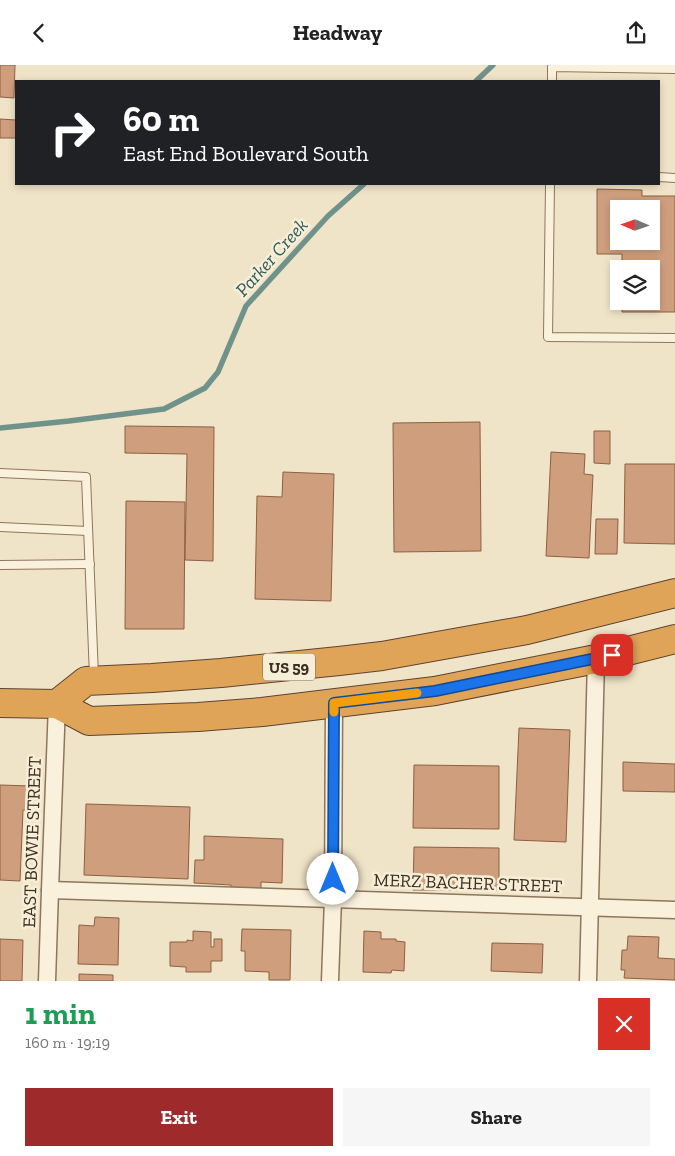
<!DOCTYPE html>
<html lang="en">
<head>
<meta charset="utf-8">
<style>
	:root { --surface:#fff; --page:#f6f6f6; --text:#222; --muted:#767676; --accent:#9e2a2b }
	body { margin:0; font-family:"Zilla Slab",serif; background:var(--page); color:var(--text); height:100vh; display:flex; flex-direction:column; font-size:19px; white-space:nowrap }
	* { box-sizing:border-box; margin:0 }
	p { font-size:16px; color:var(--muted) }
	.icon { flex:none; width:28px; height:28px; fill:none; stroke:currentColor; stroke-width:2; stroke-linecap:round; stroke-linejoin:round }
	.map { position:relative; height:916px; overflow:hidden }
	.panel { display:flex; flex-direction:column; background:var(--surface); flex:1 }
	.panel>* { flex:none }
	.top-card { position:absolute; left:15px; top:15px; width:645px; height:105px; border-radius:0px; box-shadow:0 2px 8px #0003; background:#202124; color:#fff; overflow:hidden }
	.needle { width:32px; rotate:272deg }
	.buttons { position:absolute; left:610px; top:135px; display:grid; gap:10px }
	.buttons a { display:grid; place-items:center; width:50px; height:50px; border-radius:0px; background:var(--surface); box-shadow:0 2px 8px #0003; font-size:25px }
	.pin { position:absolute; display:grid; place-items:center; width:42px; height:42px; color:#fff; margin:-21px; border-radius:10px; box-shadow:0 2px 8px #0006 }
	.me { position:absolute; width:55px; margin:-28px; rotate:0deg; stroke-linejoin:round; filter:drop-shadow(0 0 4px #0008) }
	.turn { display:flex; align-items:center; gap:18px; height:105px; padding:0 25px; font-size:22px }
	.turn .icon { width:65px; height:65px; stroke-width:2.5 }
	.turn b { display:block; font-size:35px; line-height:42px }
	.round { display:grid; place-items:center; flex:none; width:52px; height:52px; border-radius:0px; background:var(--page) }
	.headline { display:flex; align-items:center; justify-content:space-between; height:85px; padding:0 25px }
	h1 { font-size:30px; font-weight:800; line-height:38px; color:#1e9e55 }
	.action { display:flex; gap:10px; margin-top:auto; padding:10px 25px }
	.action a { flex:1; height:58px; border-radius:0px; background:var(--accent); color:#fff; font-size:20px; font-weight:800; line-height:58px; text-align:center }
	.action a+a { background:var(--page); color:var(--text) }
	header { display:flex; justify-content:space-between; align-items:center; height:65px; padding:0 25px; background:var(--surface); font-size:22px; font-weight:800 }
	.map>svg:first-child { display:block }
</style>
</head>
<body>
<header><svg class="icon" aria-label="back" viewBox="0 0 24 24"><path d="M15 5l-7 7 7 7"/></svg>Headway<svg class="icon" aria-label="share" viewBox="0 0 24 24"><path d="M12 15V3M7 8l5-5 5 5M5 13v7h14v-7"/></svg></header>
<div class="map">
<svg width="675" height="916" viewBox="0 0 675 916">
	<rect width="100%" height="100%" fill="#f0e4c8"/>
	<g fill="none" stroke-linecap="round" stroke-linejoin="round">
		<!-- stream -->
		<g stroke="#6f938a" stroke-width="5.5">
			<polyline points="476,16 493,0"/>
			<polyline points="0,363 69,356 164,344 205,323 218,307 246,241 328,151 364,119"/>
		</g>
	</g>
	<!-- building -->
	<g fill="#cf9f7d" stroke="#8d5f41" fill-rule="evenodd">
		<polygon points="0,0 15,0 14,33 0,32"/>
		<polygon points="0,54 16,55 16,73 0,73"/>
		<path d="M597 124 642 125V131H675V247H622V236H651V204H622V189H597ZM619 144H651V176H619Z"/>
		<polygon points="480,357 481,486 394,487 393,358"/>
		<polygon points="125,361 214,362 213,496 185,495 187,389 125,388"/>
		<polygon points="594,366 610,366 610,399 594,398"/>
		<polygon points="551,387 585,389 584,409 593,410 589,493 546,491"/>
		<polygon points="625,399 675,399 675,479 624,478"/>
		<polygon points="283,407 334,409 331,536 255,534 257,431 282,432"/>
		<polygon points="126,436 185,437 184,564 125,564"/>
		<polygon points="596,454 618,454 617,489 595,489"/>
		<polygon points="519,663 570,665 566,777 514,775"/>
		<polygon points="623,697 675,699 675,727 623,726"/>
		<polygon points="414,700 499,701 499,764 413,763"/>
		<polygon points="0,720 32,721 31,745 23,745 20,816 0,815"/>
		<polygon points="86,739 190,742 188,814 84,810"/>
		<polygon points="204,771 283,774 282,818 261,817 261,824 231,822 231,820 194,818 195,795 204,795"/>
		<polygon points="414,782 499,783 499,825 413,825"/>
		<polygon points="95,852 119,853 118,900 78,899 79,860 94,861"/>
		<polygon points="242,864 291,865 290,915 269,915 269,907 245,906 245,886 241,886"/>
		<polygon points="193,866 211,867 211,882 214,882 214,874 222,874 222,896 211,896 211,907 186,907 186,902 170,901 170,877 187,877 187,875 193,876"/>
		<polygon points="364,866 381,867 381,874 396,874 396,876 405,877 404,906 392,905 391,908 363,907"/>
		<polygon points="628,871 659,872 658,893 675,894 675,915 624,913 625,905 621,905 622,885 627,885"/>
		<polygon points="0,874 23,875 22,916 0,916"/>
		<polygon points="492,878 543,879 542,908 491,906"/>
		<polygon points="79,909 113,910 113,916 79,916"/>
	</g>
	<g fill="none" stroke-linecap="round" stroke-linejoin="round">
		<defs>
			<g id="lane">
				<polyline points="552,16 552,2 675,4"/>
				<polyline points="659,112 675,113"/>
				<polyline points="550,119 548,272 675,273"/>
				<polyline points="0,408 86,412 94,611"/>
				<polyline points="0,462 88,466"/>
				<polyline points="0,500 90,499"/>
			</g>
			<g id="street">
				<polyline points="50,825 675,845"/>
				<polyline points="47,916 50,825 57,639"/>
				<polyline points="330,916 333,834 334,638"/>
				<polyline points="588,916 596,594"/>
			</g>
			<g id="highway">
				<polyline points="0,638 57,639 89,656 198,652 262,647 435,626 596,594 675,574"/>
				<polyline points="57,639 86,616 152,613 221,608 339,596 382,591 527,565 675,528"/>
			</g>
		</defs>
		<!-- lane casing -->
		<use href="#lane" stroke="#8d765c" stroke-width="10"/>
		<!-- street casing -->
		<use href="#street" stroke="#8d765c" stroke-width="19"/>
		<!-- highway casing -->
		<use href="#highway" stroke="#5b4430" stroke-width="30"/>
		<!-- lane -->
		<use href="#lane" stroke="#faf1dc" stroke-width="8"/>
		<!-- street -->
		<use href="#street" stroke="#faf1dc" stroke-width="16"/>
		<!-- highway -->
		<use href="#highway" stroke="#e0a458" stroke-width="28"/>
	</g>
	<g fill="none" stroke-linecap="round" stroke-linejoin="round">
		<defs>
			<polyline id="route" points="333,814 334,638 435,626 612,590"/>
		</defs>
		<!-- route casing -->
		<use href="#route" stroke="#114b97" stroke-width="12"/>
		<!-- route -->
		<use href="#route" stroke="#1a73e8" stroke-width="9"/>
		<!-- slow -->
		<polyline stroke="#f59e0b" stroke-width="9" points="334,647 334,638 417,628"/>
	</g>
	<g text-anchor="middle" stroke-width="5" stroke-linejoin="round" paint-order="stroke">
		<!-- shield labels -->
		<rect fill="#f7eed8" stroke="#756857" stroke-width="1" x="263" y="588.5" width="52" height="27" rx="4"/>
		<g font-size="16" font-weight="bold" fill="#3d2e20">
			<text x="289" y="608">US 59</text>
		</g>
		<!-- street labels -->
		<g font-size="18" fill="#3d2e20" stroke="#f7eed8">
			<text transform="translate(32 777) rotate(-88)" y="6">EAST BOWIE STREET</text>
			<text transform="translate(468 818) rotate(2)" y="6">MERZ BACHER STREET</text>
		</g>
		<!-- water labels -->
		<g font-size="19" font-style="italic" fill="#2f5d5a" stroke="#f7eed8">
			<text transform="translate(271 192) rotate(-48)" y="7">Parker Creek</text>
		</g>
	</g>
</svg>
<div class="buttons">
<a><svg class="needle" viewBox="-14 -14 28 28"><path d="M0-13l5 13h-10z" fill="#e53935"/><path d="M0 13l5-13h-10z" fill="#767676"/></svg></a>
<a><svg class="icon" aria-label="layers" viewBox="0 0 24 24"><path d="M12 4l9 5-9 5-9-5zM3 14l9 5 9-5"/></svg></a>
</div>
<div class="pin" style="left:612px;top:590px;background:#d93025"><svg class="icon" aria-label="arrive" viewBox="0 0 24 24"><path d="M6 21V4h12l-3 4 3 4H6"/></svg></div>
<svg class="me" style="left:333px;top:814px" viewBox="-20 -20 40 40"><circle r="19" fill="#fff"/><path d="M0-13L10 11 0 6-10 11z" fill="#1a73e8"/></svg>
<div class="top-card">
<div class="turn"><svg class="icon" aria-label="right" viewBox="0 0 24 24"><path d="M7 20v-9h11M14 6l5 5-5 5"/></svg><div><b>60 m</b>East End Boulevard South</div></div>
</div>
</div>
<section class="panel">
<div class="headline"><div><h1>1 min</h1><p>160 m · 19:19</p></div><a class="round" style="background:#d93025;color:#fff"><svg class="icon" aria-label="close" viewBox="0 0 24 24"><path d="M6 6l12 12M18 6L6 18"/></svg></a></div>
<div class="action"><a>Exit</a><a>Share</a></div>
</section>
</body>
</html>
